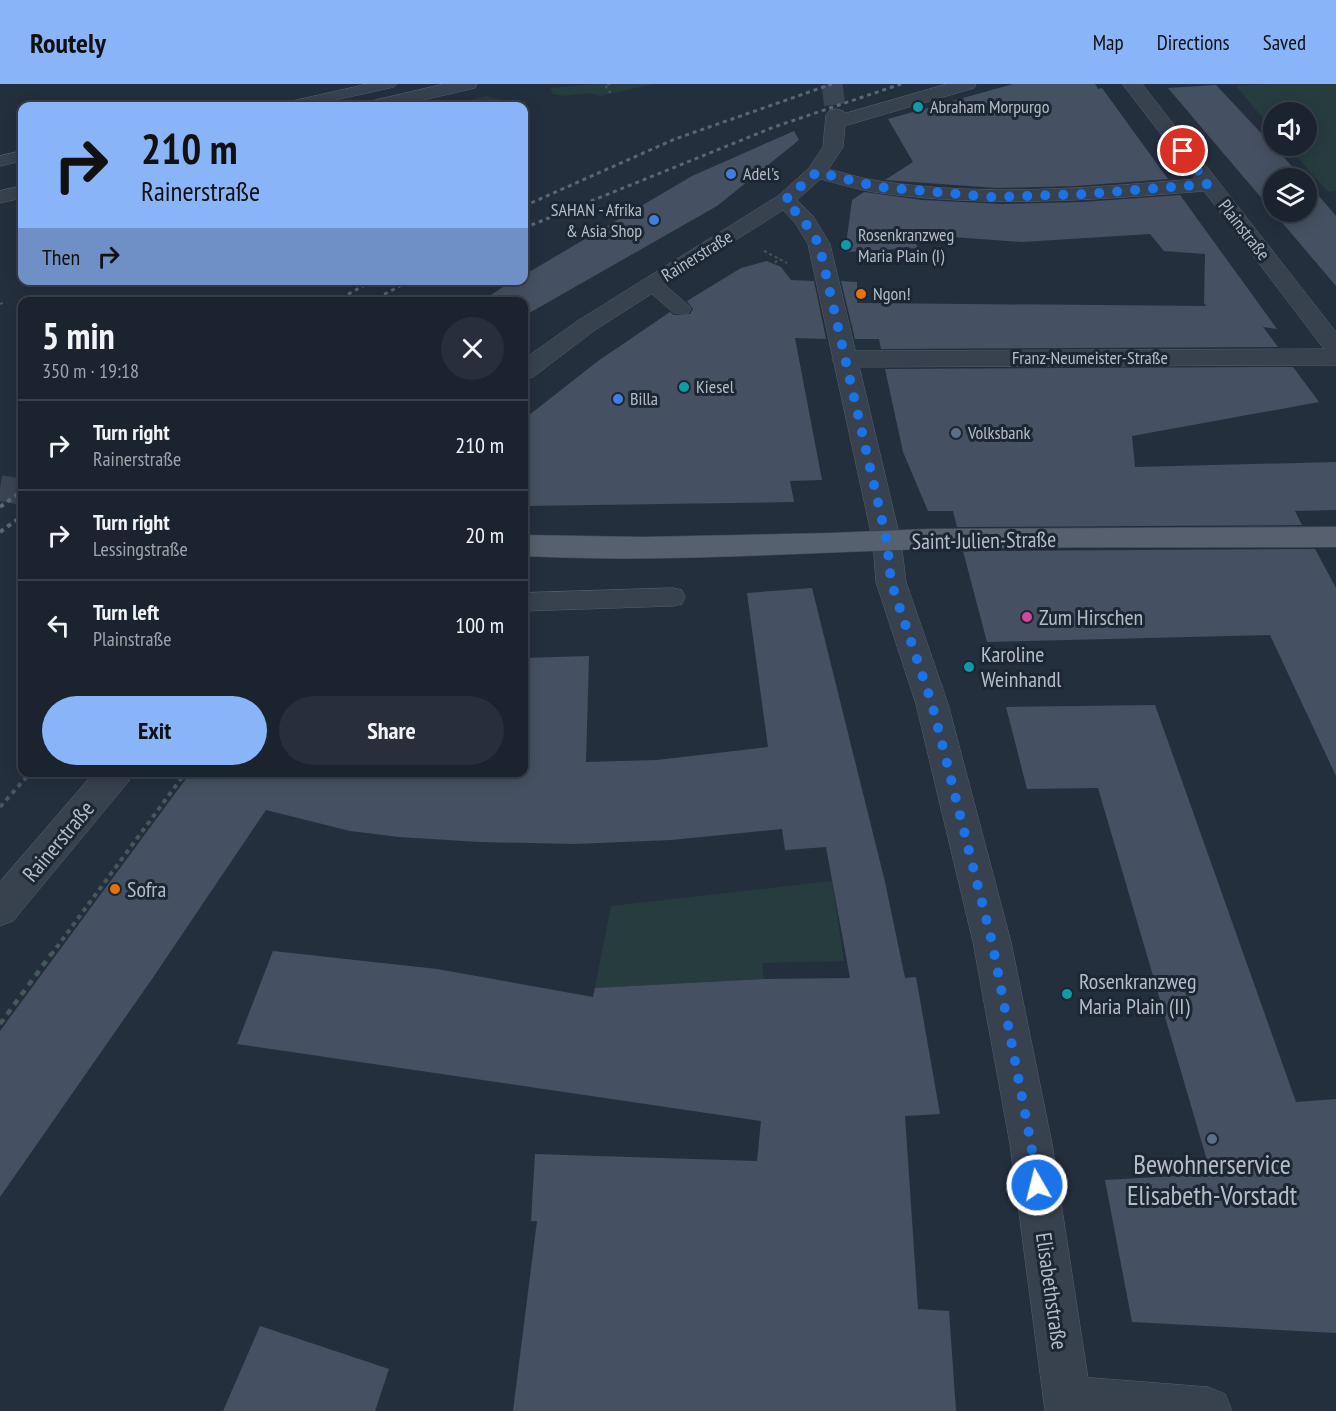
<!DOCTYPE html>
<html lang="en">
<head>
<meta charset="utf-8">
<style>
	:root { --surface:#1b232e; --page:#282f3a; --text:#f1f3f6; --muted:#a0a4aa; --line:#39404a; --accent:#8ab4f8 }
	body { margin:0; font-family:"PT Sans Narrow",sans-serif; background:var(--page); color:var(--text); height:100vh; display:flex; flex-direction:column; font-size:22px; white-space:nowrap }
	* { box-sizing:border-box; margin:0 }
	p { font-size:20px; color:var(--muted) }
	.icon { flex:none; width:33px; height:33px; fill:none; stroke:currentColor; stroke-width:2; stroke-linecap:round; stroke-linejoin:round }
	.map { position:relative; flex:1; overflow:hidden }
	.details { position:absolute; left:18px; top:213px; width:510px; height:480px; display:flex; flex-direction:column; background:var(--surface); border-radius:12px; box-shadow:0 3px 15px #0003,0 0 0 2px var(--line) }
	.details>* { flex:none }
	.hud { position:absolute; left:18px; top:18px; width:510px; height:183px; border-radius:12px; box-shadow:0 3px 15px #0003,0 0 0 2px var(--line); background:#8ab4f8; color:#111; overflow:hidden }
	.controls { position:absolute; left:1263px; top:18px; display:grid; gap:12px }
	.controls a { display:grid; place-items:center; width:54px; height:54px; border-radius:50%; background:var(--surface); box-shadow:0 3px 15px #0003,0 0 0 2px var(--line); font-size:30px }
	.pin { position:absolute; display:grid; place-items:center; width:51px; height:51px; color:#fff; margin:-26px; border:3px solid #fff; border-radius:50%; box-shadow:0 2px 6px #0007 }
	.me { position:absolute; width:66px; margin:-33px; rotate:352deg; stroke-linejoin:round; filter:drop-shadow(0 0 4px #0008) }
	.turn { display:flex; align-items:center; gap:21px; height:126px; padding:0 24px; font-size:27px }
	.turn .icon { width:78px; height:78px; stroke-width:2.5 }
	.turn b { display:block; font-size:42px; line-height:51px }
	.then { display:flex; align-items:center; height:57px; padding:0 24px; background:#0003; gap:12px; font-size:22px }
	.round { display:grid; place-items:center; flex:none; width:63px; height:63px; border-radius:32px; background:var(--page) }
	.summary { display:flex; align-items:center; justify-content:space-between; height:102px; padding:0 24px }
	h1 { font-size:36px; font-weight:700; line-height:45px }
	.button { display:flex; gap:12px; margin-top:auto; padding:12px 24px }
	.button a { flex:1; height:69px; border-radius:36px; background:var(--accent); color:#111; font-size:24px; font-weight:700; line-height:69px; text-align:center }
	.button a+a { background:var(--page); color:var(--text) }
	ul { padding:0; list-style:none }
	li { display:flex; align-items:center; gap:18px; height:90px; padding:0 24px; border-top:2px solid var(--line) }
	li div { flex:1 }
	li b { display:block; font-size:22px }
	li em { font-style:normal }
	header { display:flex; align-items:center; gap:36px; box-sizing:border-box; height:84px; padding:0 30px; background:var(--accent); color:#111 }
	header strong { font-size:28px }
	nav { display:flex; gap:33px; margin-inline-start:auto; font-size:21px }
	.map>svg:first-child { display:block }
</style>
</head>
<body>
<header>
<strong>Routely</strong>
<nav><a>Map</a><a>Directions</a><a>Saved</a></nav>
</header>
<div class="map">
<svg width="1336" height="1327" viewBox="0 0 1336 1327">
	<rect width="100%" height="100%" fill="#242f3e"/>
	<!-- green -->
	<g fill="#263c3f">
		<polygon points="595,0 654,0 600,12 590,9 564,12 552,10 551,4"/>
		<polygon points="1270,0 1336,0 1336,107 1328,108 1287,62 1306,62 1306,28 1274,28 1273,46 1236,2"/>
		<polygon points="486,12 508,17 501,22 447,22"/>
		<polygon points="832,797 844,877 762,879 764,895 596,904 593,913 611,822"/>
	</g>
	<!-- building -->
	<g fill="#455162">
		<polygon points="1013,0 1095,0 1098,5 1102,4 1168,95 1076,102 997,104 885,96 913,78 888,35"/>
		<polygon points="1216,1 1303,94 1274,94 1274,128 1306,128 1307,98 1336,132 1336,202 1168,4"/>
		<polygon points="794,47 799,56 717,122 524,232 524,218 480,218 514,196 524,196 524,191 692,92"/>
		<polygon points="864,108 922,116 1002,120 1083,118 1180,111 1277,245 1263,243 1278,263 881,265 879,255 855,255 841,197 857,198 857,219 1206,222 1204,219 1205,170 1164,167 1150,150 1022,158 911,150 918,164 845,168 852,116"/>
		<polygon points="767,177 781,183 791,196 814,197 826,255 795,254 822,396 790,397 794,418 524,422 524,335 598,277 670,228 674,231 690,230 693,225 687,217 741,184"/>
		<polygon points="1293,283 1319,318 1132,352 1135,383 1336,378 1336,426 1295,427 1302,441 957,443 953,427 928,427 903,368 885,285"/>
		<polygon points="1315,465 1336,504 1336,692 1270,551 987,558 963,467"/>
		<polygon points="812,504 885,798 905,894 916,893 940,1030 905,1032 918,1225 949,1227 956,1327 513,1327 537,1137 531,1137 535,1070 757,1077 761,1037 237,960 273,867 437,885 593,913 595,904 764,895 850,894 826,763 785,766 782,745 671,756 574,760 480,758 399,753 350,747 266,726 152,895 0,1113 0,947 191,688 524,688 524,574 589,572 586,678 657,676 768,663 747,509"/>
		<polygon points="1155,621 1296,1018 1336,1015 1336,1249 1132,1238 1105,1096 1211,1090 1098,704 1027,705 1006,623"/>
		<polygon points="260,1242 389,1285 375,1327 223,1327"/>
	</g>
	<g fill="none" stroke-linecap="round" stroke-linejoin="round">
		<!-- tertiary-tunnel -->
		<polyline stroke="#3a4453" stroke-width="21" stroke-dasharray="21 10" stroke-linecap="butt" points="832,0 836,31"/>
		<!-- primary-tunnel -->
		<polyline stroke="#3a4453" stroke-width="26" stroke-dasharray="26 14" stroke-linecap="butt" points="0,404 22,408"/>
		<defs>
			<g id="service">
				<polygon points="368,0 397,0 394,3 308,22 281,22 284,19"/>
				<polygon points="22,67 22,77 0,82 0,72"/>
				<polygon points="652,194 659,196 688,221 691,225 688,229 674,229 645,204 643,200 645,196"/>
				<polygon points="673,504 682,506 685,513 682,520 673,522 524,527 524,509"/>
			</g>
			<g id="minor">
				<polygon points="444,0 477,0 475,4 397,22 366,22 368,18"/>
				<polygon points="947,0 976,0 974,4 844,42 830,42 827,38 830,34"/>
				<path d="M1123 0H1142L1336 248V281L844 283 835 281 832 275 835 269 844 267 1324 265 1204 107C1094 116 991 124 881 109 857 106 833 98 810 92L807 88 810 84 817 82C838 87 858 94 879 97 984 113 1090 104 1195 95Z"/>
				<polygon points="22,102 22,114 0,119 0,107"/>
				<polygon points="1068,1292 1208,1303 1225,1310 1232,1327 1049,1327 1044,1316 1051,1299"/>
			</g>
			<g id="tertiary">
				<polygon points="836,25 843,27 846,31 843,63 824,92 797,116 813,132 830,160 901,458 906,498 948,620 1011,858 1052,1060 1093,1327 1045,1327 1010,1060 973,858 916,620 876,498 873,458 808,160 796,140 783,126 595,246 533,293 524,295 524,275 579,236 778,112 809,84 823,63 826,31 829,27"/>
				<polygon points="95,688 133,688 128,698 13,837 0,842 0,798"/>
			</g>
			<path id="primary" d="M1336 443V463C1200 464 1063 462 927 465 793 469 658 479 524 472V451L643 453 831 449 927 445Z"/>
		</defs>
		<!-- service casing -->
		<use href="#service" stroke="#565f6c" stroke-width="1"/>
		<!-- minor casing -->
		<use href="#minor" stroke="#565f6c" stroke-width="1"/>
		<!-- tertiary casing -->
		<use href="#tertiary" stroke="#565f6c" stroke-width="1"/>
		<!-- primary casing -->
		<use href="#primary" stroke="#414a57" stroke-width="1"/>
		<!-- path-far2 -->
		<g stroke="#44595c" stroke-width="2" stroke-dasharray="3 3" stroke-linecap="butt">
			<polyline points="610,0 605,1 611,10"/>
			<polyline points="764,167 787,179"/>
			<polyline points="775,179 779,174"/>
			<polyline points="0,220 4,218"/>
		</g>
		<!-- path-far1 -->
		<g stroke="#44595c" stroke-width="4" stroke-dasharray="4.5 4.5" stroke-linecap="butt">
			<polyline points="0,723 31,688"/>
			<polyline points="51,871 186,688"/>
		</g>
		<!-- path -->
		<polyline stroke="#44595c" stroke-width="4.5" stroke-dasharray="6 6" stroke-linecap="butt" points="0,940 52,869"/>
		<!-- service -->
		<use href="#service" fill="#38414e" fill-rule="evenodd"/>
		<!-- minor -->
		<use href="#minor" fill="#38414e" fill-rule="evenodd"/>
		<!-- tertiary -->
		<use href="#tertiary" fill="#38414e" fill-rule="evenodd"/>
		<!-- primary -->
		<use href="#primary" fill="#56606e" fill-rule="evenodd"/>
		<!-- rail-far1 -->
		<g stroke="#5a6575" stroke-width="3" stroke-dasharray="4 4" stroke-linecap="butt">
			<polyline points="524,122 675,55 832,0"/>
			<polyline points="524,144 774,43 901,0"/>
			<polyline points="334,218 374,196"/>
			<polyline points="370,218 411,196"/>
		</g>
		<!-- rail -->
		<g stroke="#5a6575" stroke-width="4" stroke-dasharray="4.5 4.5" stroke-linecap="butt">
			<polyline points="0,423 22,407"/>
			<polyline points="0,448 22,432"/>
		</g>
	</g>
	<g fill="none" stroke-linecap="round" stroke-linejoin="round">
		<!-- route -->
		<polyline stroke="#1a73e8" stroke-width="10" stroke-dasharray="0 18" points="1037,1101 1031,1060 992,858 932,620 891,498 887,458 819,160 804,137 785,116 817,88 879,103 991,113 1088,110 1208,100 1183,67"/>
	</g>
	<!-- markers -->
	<g fill="#0f9aa8" stroke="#1d2633" stroke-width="2">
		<circle cx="918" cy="23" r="6"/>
		<circle cx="846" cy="161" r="6"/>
		<circle cx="684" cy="303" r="6"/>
		<circle cx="969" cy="583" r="6"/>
		<circle cx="1067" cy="910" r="6"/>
	</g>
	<g fill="#3f7fe0" stroke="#1d2633" stroke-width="2">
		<circle cx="731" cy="90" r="6"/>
		<circle cx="654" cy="136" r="6"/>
		<circle cx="618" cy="315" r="6"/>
	</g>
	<g fill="#e8710a" stroke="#1d2633" stroke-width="2">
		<circle cx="861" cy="210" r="6"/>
		<circle cx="115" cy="805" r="6"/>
	</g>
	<g fill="#5c6f8a" stroke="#1d2633" stroke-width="2">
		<circle cx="956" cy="349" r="6"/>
		<circle cx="1212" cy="1055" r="6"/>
	</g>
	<circle fill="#d1479c" stroke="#1d2633" stroke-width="2" cx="1027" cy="533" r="6"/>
	<g text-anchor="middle" stroke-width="6" stroke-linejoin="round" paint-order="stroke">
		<!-- far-poi labels -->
		<g font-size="18" fill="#b4bcc9" stroke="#1d2633" text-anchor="start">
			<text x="930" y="29">Abraham Morpurgo</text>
			<text x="743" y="96">Adel's</text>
			<text x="642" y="132" text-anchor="end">SAHAN - Afrika<tspan x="642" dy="21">&amp; Asia Shop</tspan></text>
			<text x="858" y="157">Rosenkranzweg<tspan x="858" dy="21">Maria Plain (I)</tspan></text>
			<text x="873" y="216">Ngon!</text>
			<text x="696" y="309">Kiesel</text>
			<text x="630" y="321">Billa</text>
			<text x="968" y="355">Volksbank</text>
		</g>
		<!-- far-street labels -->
		<g font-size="18" fill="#b4bcc9" stroke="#1d2633">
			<text transform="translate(1244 146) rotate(52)" y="6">Plainstraße</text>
			<text transform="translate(697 172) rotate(-32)" y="6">Rainerstraße</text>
			<text x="1090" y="280">Franz-Neumeister-Straße</text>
		</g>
		<!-- street labels -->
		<g font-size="22" fill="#b4bcc9" stroke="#1d2633">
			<text transform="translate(984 456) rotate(-1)" y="8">Saint-Julien-Straße</text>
			<text transform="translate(58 757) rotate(-50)" y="8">Rainerstraße</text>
			<text transform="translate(1052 1207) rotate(82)" y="8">Elisabethstraße</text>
		</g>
		<!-- poi labels -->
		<g font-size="22" fill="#b4bcc9" stroke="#1d2633" text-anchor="start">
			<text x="1039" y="541">Zum Hirschen</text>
			<text x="981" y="578">Karoline<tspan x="981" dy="25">Weinhandl</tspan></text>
			<text x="127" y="813">Sofra</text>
			<text x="1079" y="905">Rosenkranzweg<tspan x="1079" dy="25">Maria Plain (II)</tspan></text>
		</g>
		<!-- near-poi labels -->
		<g font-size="27" fill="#b4bcc9" stroke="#1d2633">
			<text x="1212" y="1090">Bewohnerservice<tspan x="1212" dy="31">Elisabeth-Vorstadt</tspan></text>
		</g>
	</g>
</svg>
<div class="controls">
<a><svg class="icon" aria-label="sound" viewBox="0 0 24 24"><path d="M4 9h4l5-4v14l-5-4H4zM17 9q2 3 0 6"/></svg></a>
<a><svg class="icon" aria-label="layers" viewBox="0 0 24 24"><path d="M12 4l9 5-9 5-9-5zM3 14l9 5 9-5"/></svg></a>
</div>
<div class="pin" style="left:1183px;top:67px;background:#d93025"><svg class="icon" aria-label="arrive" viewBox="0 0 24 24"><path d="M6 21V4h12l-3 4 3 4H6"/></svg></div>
<svg class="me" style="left:1037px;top:1101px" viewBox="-20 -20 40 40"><circle r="17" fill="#1a73e8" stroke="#fff" stroke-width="3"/><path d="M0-11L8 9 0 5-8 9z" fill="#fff"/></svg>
<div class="hud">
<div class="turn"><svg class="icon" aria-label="right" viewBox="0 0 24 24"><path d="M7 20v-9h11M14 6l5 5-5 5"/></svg><div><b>210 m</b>Rainerstraße</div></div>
<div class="then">Then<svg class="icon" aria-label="right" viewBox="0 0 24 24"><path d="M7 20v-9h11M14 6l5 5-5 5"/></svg></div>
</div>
<section class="details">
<div class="summary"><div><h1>5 min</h1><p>350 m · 19:18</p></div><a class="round"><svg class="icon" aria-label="close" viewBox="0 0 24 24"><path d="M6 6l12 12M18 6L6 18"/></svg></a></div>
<ul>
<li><svg class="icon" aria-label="right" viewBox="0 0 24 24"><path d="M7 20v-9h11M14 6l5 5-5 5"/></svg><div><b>Turn right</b><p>Rainerstraße</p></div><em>210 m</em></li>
<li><svg class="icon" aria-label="right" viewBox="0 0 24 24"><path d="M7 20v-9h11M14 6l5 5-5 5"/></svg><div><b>Turn right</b><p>Lessingstraße</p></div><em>20 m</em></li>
<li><svg class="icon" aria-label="left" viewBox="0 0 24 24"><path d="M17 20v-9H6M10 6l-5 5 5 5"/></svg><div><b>Turn left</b><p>Plainstraße</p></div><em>100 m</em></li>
</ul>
<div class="button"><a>Exit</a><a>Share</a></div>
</section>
</div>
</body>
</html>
